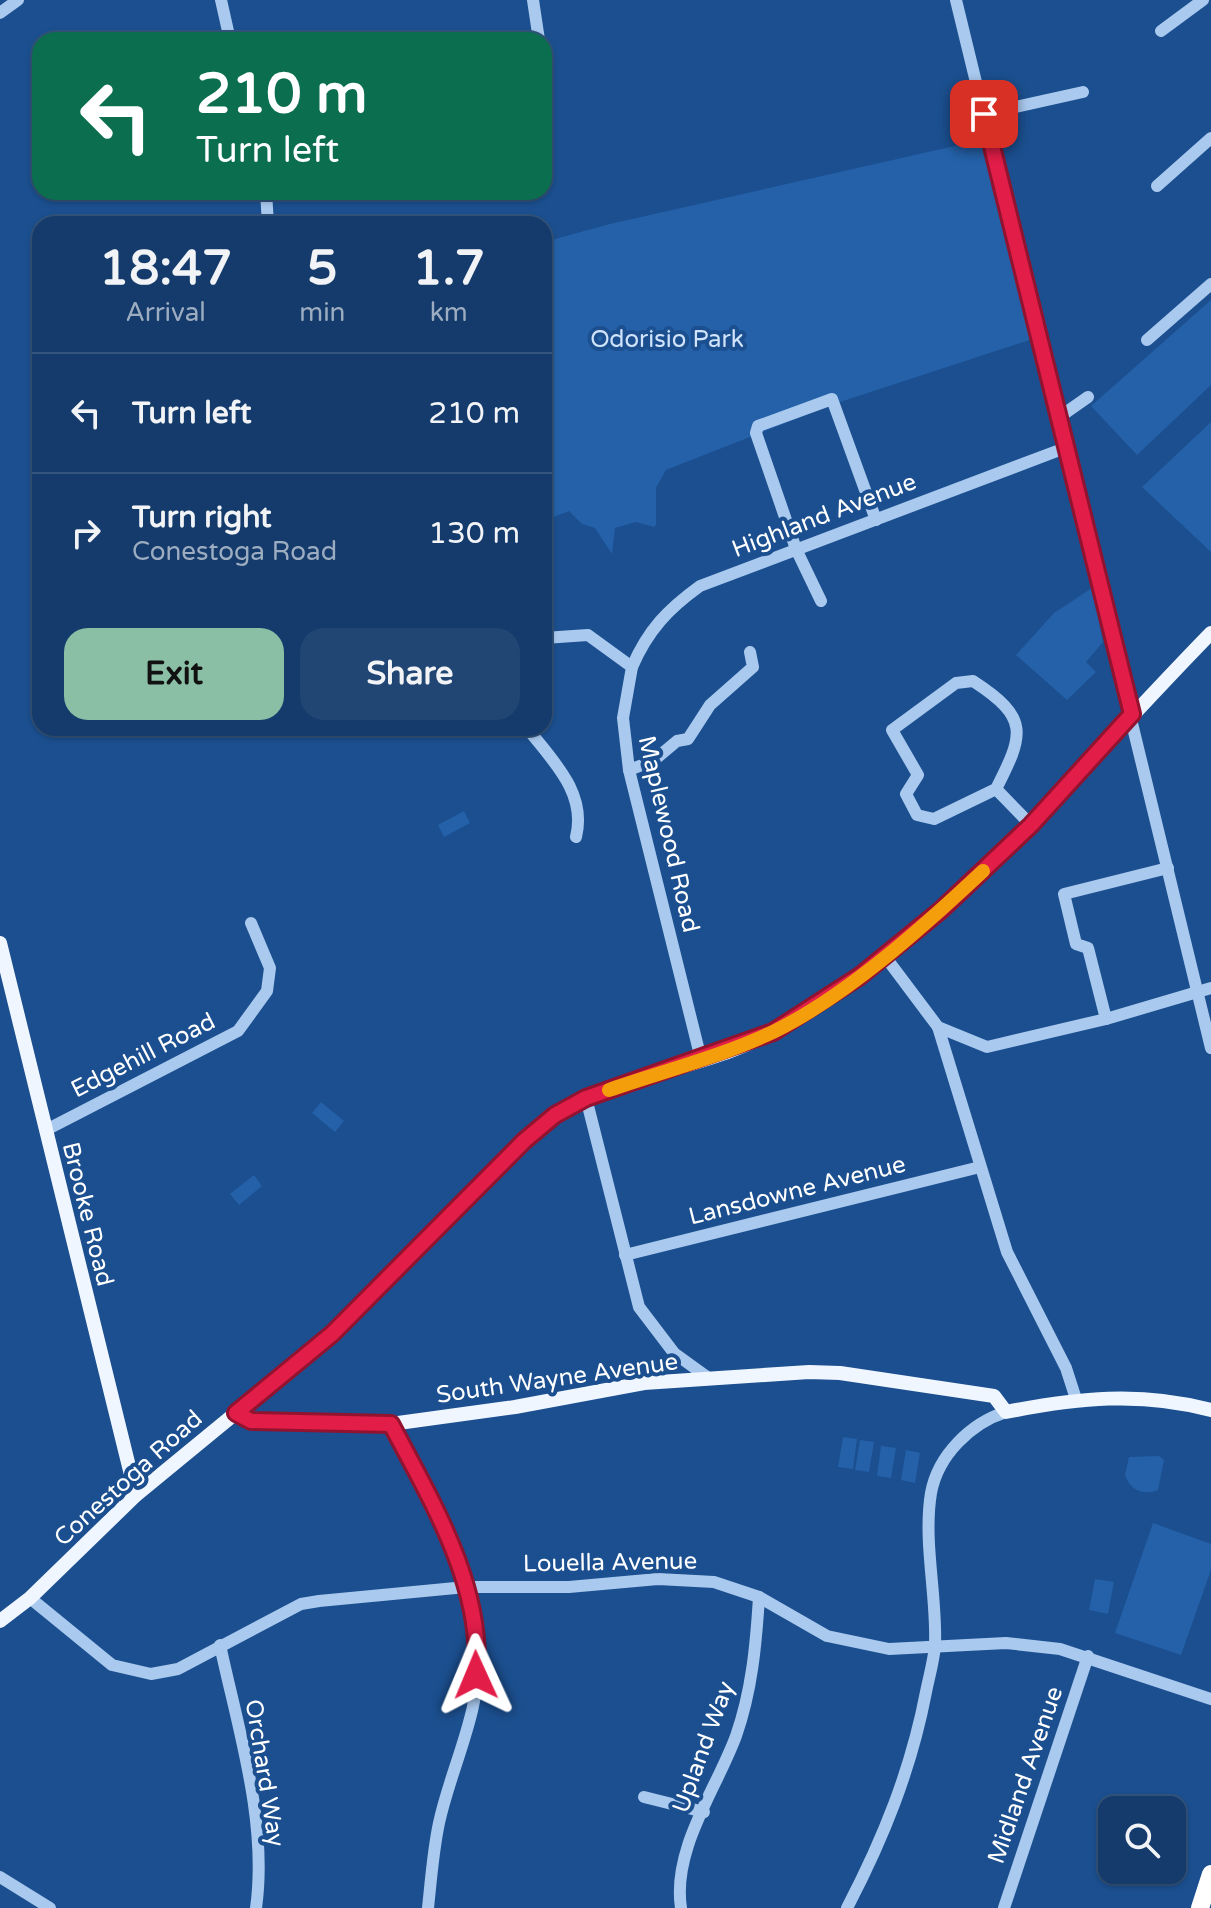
<!DOCTYPE html>
<html lang="en">
<head>
<meta charset="utf-8">
<style>
	:root { --surface:#143b6b; --page:#214673; --text:#f1f3f6; --muted:#9dadc1; --line:#33557e; --accent:#8abfa5 }
	body { margin:0; font-family:"Varela Round",sans-serif; background:var(--page); color:var(--text); height:100vh; display:flex; flex-direction:column; font-size:30px; white-space:nowrap }
	* { box-sizing:border-box; margin:0 }
	p { font-size:26px; color:var(--muted) }
	.icon { flex:none; width:44px; height:44px; fill:none; stroke:currentColor; stroke-width:2; stroke-linecap:round; stroke-linejoin:round }
	.map { position:relative; flex:1; overflow:hidden }
	.drawer { position:absolute; left:32px; top:216px; width:520px; height:520px; display:flex; flex-direction:column; background:var(--surface); border-radius:24px; box-shadow:0 2px 6px #0004,0 0 0 2px var(--line) }
	.drawer>* { flex:none }
	.top-card { position:absolute; left:32px; top:32px; width:520px; height:168px; border-radius:24px; box-shadow:0 2px 6px #0004,0 0 0 2px var(--line); background:#0b6e4f; color:#fff; overflow:hidden }
	.buttons { position:absolute; left:1098px; top:1796px; display:grid; gap:16px }
	.buttons a { display:grid; place-items:center; width:88px; height:88px; border-radius:16px; background:var(--surface); box-shadow:0 2px 6px #0004,0 0 0 2px var(--line); font-size:40px }
	.pin { position:absolute; display:grid; place-items:center; width:68px; height:68px; color:#fff; margin:-34px; border-radius:16px; box-shadow:0 4px 12px #0006 }
	.me { position:absolute; width:88px; margin:-44px; rotate:359deg; stroke-linejoin:round; filter:drop-shadow(0 0 6px #0008) }
	.turn { display:flex; align-items:center; gap:28px; height:168px; padding:0 32px; font-size:36px }
	.turn .icon { width:104px; height:104px; stroke-width:2.5 }
	.turn b { display:block; font-size:56px; line-height:68px }
	.eta { display:flex; justify-content:space-evenly; align-items:center; height:136px; text-align:center }
	.eta b { font-size:48px; font-weight:800; line-height:56px }
	.cta { display:flex; gap:16px; margin-top:auto; padding:16px 32px }
	.cta a { flex:1; height:92px; border-radius:24px; background:var(--accent); color:#111; font-size:32px; font-weight:800; line-height:92px; text-align:center }
	.cta a+a { background:var(--page); color:var(--text) }
	ul { padding:0; list-style:none }
	li { display:flex; align-items:center; gap:24px; height:120px; padding:0 32px; border-top:2px solid var(--line) }
	li div { flex:1 }
	li b { display:block; font-size:30px }
	li em { font-style:normal }
	.map>svg:first-child { display:block }
</style>
</head>
<body>
<div class="map">
<svg width="1211" height="1908" viewBox="0 0 1211 1908">
	<rect width="100%" height="100%" fill="#1b4f8f"/>
	<!-- green -->
	<g fill="#2461a8">
		<polygon points="990,138 1039,337 834,404 666,470 656,488 656,525 654,527 636,522 615,528 612,554 595,528 582,524 569,511 544,521 544,242 610,224"/>
		<polygon points="1211,300 1211,385 1137,455 1091,406"/>
		<polygon points="1211,422 1211,552 1142,487"/>
		<polygon points="1092,588 1103,642 1086,662 1096,672 1067,700 1016,655 1054,613"/>
		<polygon points="464,811 470,823 444,837 438,825"/>
		<polygon points="321,1102 344,1121 335,1132 312,1113"/>
		<polygon points="254,1175 262,1186 239,1205 230,1194"/>
		<polygon points="843,1437 857,1439 853,1469 838,1467"/>
		<polygon points="860,1440 874,1442 869,1472 855,1470"/>
		<polygon points="881,1446 896,1448 891,1478 877,1476"/>
		<polygon points="906,1450 920,1453 915,1483 901,1480"/>
		<path d="M1159 1456 1164 1460 1158 1490C1143 1496 1130 1490 1125 1475L1129 1457Z"/>
		<polygon points="1153,1523 1211,1544 1211,1570 1181,1655 1115,1633"/>
		<polygon points="1095,1579 1114,1582 1108,1614 1089,1610"/>
	</g>
	<g fill="none" stroke-linecap="round" stroke-linejoin="round">
		<!-- minor -->
		<g stroke="#a9c9ee" stroke-width="12">
			<polyline points="221,0 230,40"/>
			<polyline points="533,0 539,40"/>
			<polyline points="956,0 1211,1048"/>
			<polyline points="0,13 18,0"/>
			<polyline points="1161,31 1203,0"/>
			<polyline points="544,67 546,78"/>
			<polyline points="984,114 1083,92"/>
			<polyline points="1157,186 1211,138"/>
			<polyline points="266,192 268,224"/>
			<polyline points="1147,340 1211,284"/>
			<polyline points="1058,418 1088,397"/>
			<polyline points="821,601 796,549 756,433 758,426 832,399 876,520"/>
			<polyline points="544,638 588,635 632,667 623,718 629,770 701,1059"/>
			<path d="M632 667C648 630 668 609 700 586L1065 448"/>
			<path d="M527 728C553 761 587 793 576 837"/>
			<polyline points="629,770 653,761 677,741 688,739 710,705 753,667 750,652"/>
			<path d="M996 789 934 819 917 815 906 794 918 775 892 730 956 683 973 681C1030 718 1024 734 996 789L1031 825"/>
			<polyline points="884,955 938,1027 987,1047 1106,1019 1211,988"/>
			<polyline points="1106,1019 1088,948 1076,944 1064,894 1168,868"/>
			<polyline points="938,1027 1007,1252 1066,1368 1076,1399"/>
			<polyline points="586,1098 639,1307 674,1353 710,1379"/>
			<polyline points="46,1130 238,1031 267,991 270,968 251,923"/>
			<polyline points="625,1255 980,1167"/>
			<path d="M391 1424C428 1494 473 1570 478 1651 482 1710 451 1767 439 1823 433 1851 431 1880 428 1908"/>
			<polyline points="30,1598 112,1665 151,1674 178,1669 301,1604 319,1601 466,1587 569,1587 658,1579 714,1582 759,1597 827,1636 889,1649 1006,1643 1060,1649 1211,1699"/>
			<path d="M220 1645C238 1729 268 1822 256 1908"/>
			<polyline points="644,1797 704,1812"/>
			<polyline points="0,1877 50,1908"/>
			<path d="M681 1908C672 1849 716 1790 736 1736 752 1690 756 1645 759 1597"/>
			<path d="M847 1908C883 1839 911 1770 926 1692 929 1677 934 1660 935 1645 937 1595 923 1542 931 1493 938 1455 971 1423 1006 1412"/>
			<polyline points="1004,1908 1088,1656"/>
		</g>
		<!-- major -->
		<g stroke="#f0f6ff" stroke-width="14">
			<polyline points="0,943 136,1495"/>
			<path d="M236 1413 251 1421 391 1424 515 1407 644 1383 809 1372 840 1373 994 1396 1006 1412C1077 1398 1140 1391 1211 1410"/>
			<path d="M0 1621 30 1598 136 1495 332 1334 524 1141C598 1073 705 1074 788 1024 955 923 1077 770 1211 633"/>
		</g>
		<!-- highway -->
		<polyline stroke="#fff" stroke-width="18" points="1200,1908 1211,1874"/>
	</g>
	<g fill="none" stroke-linecap="round" stroke-linejoin="round">
		<defs>
			<path id="route" d="M476 1675C484 1587 431 1500 391 1424L251 1421 236 1413 332 1334 524 1141 555 1115 586 1098 773 1032 860 976 941 910 1031 825 1132 714 984 114"/>
		</defs>
		<!-- route casing -->
		<use href="#route" stroke="#92132f" stroke-width="20"/>
		<!-- route -->
		<use href="#route" stroke="#e11d48" stroke-width="14"/>
		<!-- slow -->
		<path stroke="#f59e0b" stroke-width="14" d="M609 1090C664 1071 723 1056 775 1031 849 994 923 927 983 871"/>
	</g>
	<g text-anchor="middle" stroke-width="8" stroke-linejoin="round" paint-order="stroke">
		<!-- park labels -->
		<g font-size="24" fill="#cfe3fa" stroke="#1b4f8f">
			<text x="667" y="347">Odorisio Park</text>
		</g>
		<!-- street labels -->
		<g font-size="24" fill="#fff" stroke="#1b4f8f">
			<text transform="translate(824 515) rotate(-21)" y="8">Highland Avenue</text>
			<text transform="translate(669 834) rotate(77)" y="8">Maplewood Road</text>
			<text transform="translate(143 1055) rotate(-27)" y="8">Edgehill Road</text>
			<text transform="translate(797 1190) rotate(-14)" y="8">Lansdowne Avenue</text>
			<text transform="translate(88 1214) rotate(76)" y="8">Brooke Road</text>
			<text transform="translate(557 1378) rotate(-8)" y="8">South Wayne Avenue</text>
			<text transform="translate(128 1478) rotate(-42)" y="8">Conestoga Road</text>
			<text transform="translate(610 1562) rotate(-1)" y="8">Louella Avenue</text>
			<text transform="translate(703 1747) rotate(-70)" y="8">Upland Way</text>
			<text transform="translate(265 1773) rotate(81)" y="8">Orchard Way</text>
			<text transform="translate(1025 1775) rotate(-71)" y="8">Midland Avenue</text>
		</g>
	</g>
</svg>
<div class="buttons">
<a><svg class="icon" aria-label="search" viewBox="0 0 24 24"><circle cx="10" cy="10" r="6"/><path d="M15 15l6 6"/></svg></a>
</div>
<div class="pin" style="left:984px;top:114px;background:#d93025"><svg class="icon" aria-label="arrive" viewBox="0 0 24 24"><path d="M6 21V4h12l-3 4 3 4H6"/></svg></div>
<svg class="me" style="left:476px;top:1675px" viewBox="-20 -20 40 40"><path d="M0-17L14 15 0 8-14 15z" fill="#e11d48" stroke="#fff" stroke-width="4"/></svg>
<div class="top-card">
<div class="turn"><svg class="icon" aria-label="left" viewBox="0 0 24 24"><path d="M17 20v-9H6M10 6l-5 5 5 5"/></svg><div><b>210 m</b>Turn left</div></div>
</div>
<section class="drawer">
<div class="eta">
<div><b>18:47</b><p>Arrival</p></div>
<div><b>5</b><p>min</p></div>
<div><b>1.7</b><p>km</p></div>
</div>
<ul>
<li><svg class="icon" aria-label="left" viewBox="0 0 24 24"><path d="M17 20v-9H6M10 6l-5 5 5 5"/></svg><div><b>Turn left</b></div><em>210 m</em></li>
<li><svg class="icon" aria-label="right" viewBox="0 0 24 24"><path d="M7 20v-9h11M14 6l5 5-5 5"/></svg><div><b>Turn right</b><p>Conestoga Road</p></div><em>130 m</em></li>
</ul>
<div class="cta"><a>Exit</a><a>Share</a></div>
</section>
</div>
</body>
</html>
